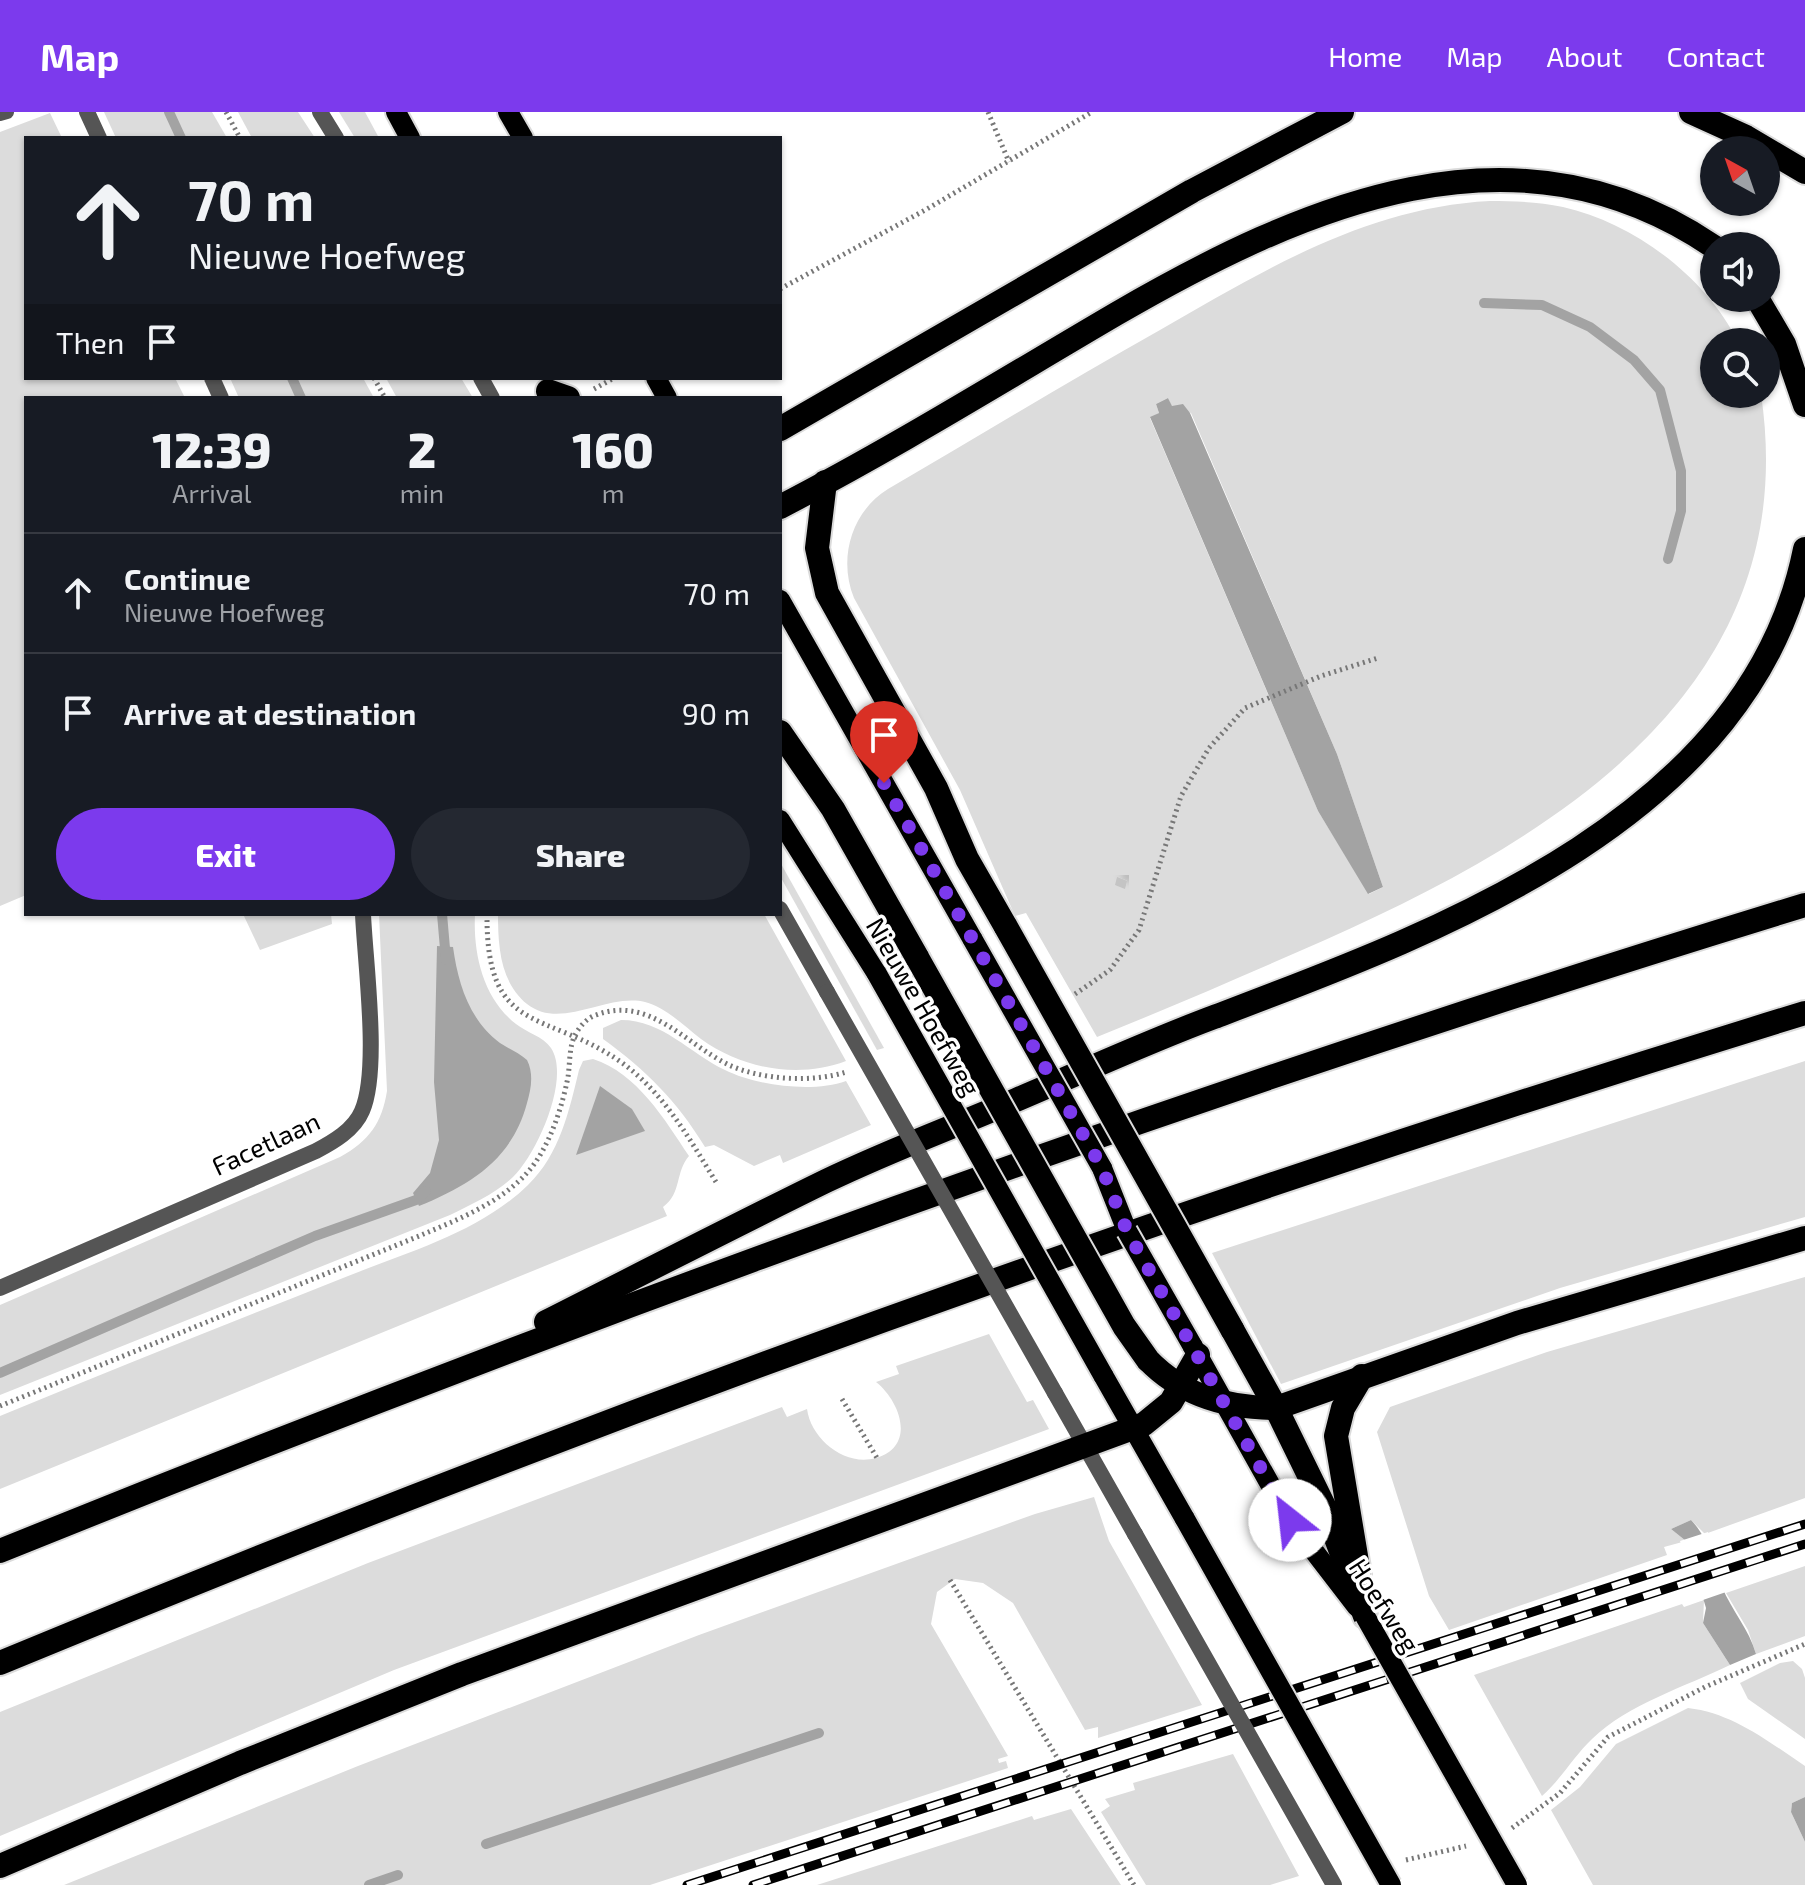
<!DOCTYPE html>
<html lang="en">
<head>
<meta charset="utf-8">
<style>
	:root { --surface:#171b24; --page:#242831; --text:#f1f3f6; --muted:#9ea1a6; --line:#363941; --accent:#7c3aed }
	body { margin:0; font-family:"Exo 2",sans-serif; background:var(--page); color:var(--text); height:100vh; display:flex; flex-direction:column; font-size:30px; white-space:nowrap }
	* { box-sizing:border-box; margin:0 }
	p { font-size:26px; color:var(--muted) }
	.icon { flex:none; width:44px; height:44px; fill:none; stroke:currentColor; stroke-width:2; stroke-linecap:round; stroke-linejoin:round }
	.map { position:relative; flex:1; overflow:hidden }
	.panel { position:absolute; left:24px; top:284px; width:758px; height:520px; display:flex; flex-direction:column; background:var(--surface); border-radius:0px; box-shadow:0 2px 6px #0004 }
	.panel>* { flex:none }
	.banner { position:absolute; left:24px; top:24px; width:758px; height:244px; border-radius:0px; box-shadow:0 2px 6px #0004; background:#171b24; color:var(--text); overflow:hidden }
	.needle { width:52px; rotate:320deg }
	.tools { position:absolute; left:1700px; top:24px; display:grid; gap:16px }
	.tools a { display:grid; place-items:center; width:80px; height:80px; border-radius:50%; background:var(--surface); box-shadow:0 2px 6px #0004; font-size:40px }
	.pin { position:absolute; display:grid; place-items:center; width:68px; height:68px; color:#fff; margin:-82px -34px; border-radius:50% 50% 50% 0; rotate:-45deg; box-shadow:0 0 8px #0007 }
	.pin .icon { rotate:45deg }
	.me { position:absolute; width:88px; margin:-44px; rotate:331deg; stroke-linejoin:round; filter:drop-shadow(0 0 6px #0008) }
	.turn { display:flex; align-items:center; gap:28px; height:168px; padding:0 32px; font-size:36px }
	.turn .icon { width:104px; height:104px; stroke-width:2.5 }
	.turn b { display:block; font-size:56px; line-height:68px }
	.then { display:flex; align-items:center; height:76px; padding:0 32px; background:#0003; gap:16px; font-size:30px }
	.eta { display:flex; justify-content:space-evenly; align-items:center; height:136px; text-align:center }
	.eta b { font-size:48px; font-weight:800; line-height:56px }
	.primary-button { display:flex; gap:16px; margin-top:auto; padding:16px 32px }
	.primary-button a { flex:1; height:92px; border-radius:48px; background:var(--accent); color:#fff; font-size:32px; font-weight:800; line-height:92px; text-align:center }
	.primary-button a+a { background:var(--page); color:var(--text) }
	ul { padding:0; list-style:none }
	li { display:flex; align-items:center; gap:24px; height:120px; padding:0 32px; border-top:2px solid var(--line) }
	li div { flex:1 }
	li b { display:block; font-size:30px }
	li em { font-style:normal }
	header { display:flex; align-items:center; gap:48px; box-sizing:border-box; height:112px; padding:0 40px; background:var(--accent); color:#fff }
	header strong { font-size:38px }
	nav { display:flex; gap:44px; margin-inline-start:auto; font-size:28px }
	.map>svg:first-child { display:block }
</style>
</head>
<body>
<header>
<strong>Map</strong>
<nav><a>Home</a><a>Map</a><a>About</a><a>Contact</a></nav>
</header>
<div class="map">
<svg width="1805" height="1773" viewBox="0 0 1805 1773">
	<defs>
		<filter id="shadow"><feDropShadow dx="7" dy="-7" stdDeviation="4" flood-color="#0004"/></filter>
	</defs>
	<rect width="100%" height="100%" fill="#fff"/>
	<!-- green -->
	<g fill="#dcdcdc" fill-rule="evenodd">
		<polygon points="104,0 212,0 227,26 116,26"/>
		<polygon points="238,0 298,0 315,26 252,26"/>
		<polygon points="339,0 365,0 379,26 355,26"/>
		<polygon points="50,1 62,26 26,26 26,266 175,266 185,286 26,286 26,783 0,794 0,20"/>
		<path d="M1490 89C1515 89 1539 90 1563 95 1634 111 1706 165 1738 230H1714V282H1761C1805 578 1551 727 1325 828 1250 861 1174 894 1097 925L1026 801 1015 804 960 678 854 486C838 447 851 400 888 377 979 324 1069 269 1160 218 1264 158 1368 95 1490 89ZM1168 286 1172 295 1191 301 1337 642 1383 775 1369 782 1318 699 1150 306 1159 301 1156 292Z"/>
		<polygon points="230,266 363,266 374,286 239,286"/>
		<polygon points="386,266 461,266 473,286 397,286"/>
		<polygon points="780,750 884,936 877,938 780,764"/>
		<polygon points="243,802 331,802 332,812 260,838"/>
		<path d="M379 802H475C473 842 483 886 516 912 527 921 543 924 551 936 571 966 537 1042 513 1065 495 1082 472 1092 450 1103L0 1283V1193L340 1045C369 1029 382 1011 387 979Z"/>
		<path d="M498 802H764L846 949C798 967 743 957 701 927 684 914 667 896 645 890 606 881 561 919 527 892 500 870 498 834 498 802Z"/>
		<path d="M621 908C663 908 689 941 725 958 757 974 813 981 846 969L871 1013 783 1051 780 1043 754 1054 714 1033 705 1035C677 989 646 958 603 927V916Z"/>
		<path d="M593 947C637 961 665 1008 689 1044 675 1060 682 1081 663 1095L667 1104 0 1377V1304C111 1258 222 1214 333 1170 398 1143 477 1123 528 1073 560 1042 569 999 579 958L583 949Z"/>
		<polygon points="1805,949 1805,1105 1560,1176 1281,1272 1212,1141"/>
		<polygon points="1805,1165 1805,1386 1705,1422 1691,1408 1671,1417 1686,1429 1664,1435 1667,1443 1449,1518 1429,1484 1377,1320 1390,1295 1547,1240"/>
		<path d="M989 1222 1027 1290 1033 1288 1049 1317 394 1558 0 1724V1600L368 1451 782 1295 787 1305 807 1297C811 1327 845 1355 876 1346 917 1334 900 1289 876 1270L899 1262 896 1254Z"/>
		<polygon points="1094,1385 1109,1429 1202,1593 1098,1626 1098,1615 1085,1618 1013,1491 983,1471 955,1467 937,1480 931,1512 1008,1644 998,1647 999,1651 1006,1649 1008,1656 650,1773 64,1773 358,1654 699,1523 1035,1402"/>
		<polygon points="1805,1454 1805,1524 1756,1542 1748,1518 1726,1481"/>
		<path d="M1704 1488 1703 1511 1730 1553C1685 1575 1628 1592 1592 1627 1574 1644 1562 1666 1542 1684L1474 1563 1682 1492 1684 1495Z"/>
		<polygon points="1793,1549 1802,1557 1805,1566 1805,1627 1748,1587 1740,1571 1780,1551"/>
		<path d="M1688 1596C1733 1601 1769 1630 1805 1654V1685L1792 1691 1791 1700 1805 1730V1773H1593L1551 1698 1580 1675 1616 1632Z"/>
		<polygon points="1233,1642 1299,1764 1270,1773 1146,1773 1101,1700 1110,1694 1105,1687 1135,1678 1133,1671"/>
		<polygon points="1071,1697 1121,1773 817,1773 1032,1704 1034,1708"/>
	</g>
	<!-- water -->
	<g fill="#a3a3a3">
		<polygon points="1168,286 1172,294 1183,292 1190,301 1337,642 1383,775 1368,782 1318,699 1150,305 1159,301 1156,292"/>
		<path d="M437 834 453 835C458 871 469 908 500 931 509 937 519 941 527 948 534 962 531 977 527 991 512 1048 470 1073 419 1094L413 1081 430 1061 439 1028 434 970Z"/>
		<polygon points="600,974 632,997 645,1019 576,1043"/>
		<path d="M1691 1408C1710 1428 1712 1450 1722 1475 1732 1499 1749 1517 1756 1542L1730 1553 1703 1511 1706 1496 1686 1429 1671 1417Z"/>
		<polygon points="1805,1685 1805,1730 1791,1700 1792,1691"/>
	</g>
	<!-- pier -->
	<polygon fill="#fff" points="1708,1420 1722,1473 1729,1479 1700,1489 1680,1429"/>
	<g fill="none" stroke-linecap="round" stroke-linejoin="round">
		<!-- stream -->
		<g stroke="#a3a3a3" stroke-width="10">
			<polyline points="169,0 181,26"/>
			<polyline points="1484,191 1542,193 1590,215 1634,248 1660,278 1681,359 1681,399 1668,447"/>
			<polyline points="292,266 301,286"/>
			<polyline points="442,802 446,848"/>
			<polyline points="0,1261 315,1124 416,1088 426,1079"/>
			<polyline points="486,1732 819,1621"/>
			<polyline points="369,1773 398,1763"/>
		</g>
	</g>
	<!-- building -->
	<polygon fill="#c4c4c4" filter="url(#shadow)" points="1117,765 1127,769 1125,777 1115,773"/>
	<g fill="none" stroke-linecap="round" stroke-linejoin="round">
		<defs>
			<g id="primary">
				<polyline points="396,0 410,26"/>
				<polyline points="508,0 523,26"/>
				<polyline points="656,266 667,286"/>
				<polyline points="780,488 973,828"/>
				<polyline points="780,708 877,862"/>
				<polyline points="1102,1056 1127,1119"/>
				<polyline points="1192,1233 1290,1408 1357,1495"/>
				<polyline points="1103,1263 1185,1407"/>
			</g>
			<g id="motorway">
				<polyline points="1691,0 1746,25 1805,60"/>
				<polyline points="1757,186 1784,232 1805,293"/>
				<polyline points="548,279 568,286"/>
				<polyline points="780,317 1192,79 1342,0"/>
				<polyline points="825,370 817,436 827,481 936,676 967,747 1006,815"/>
				<path d="M780 395C894 336 1005 267 1116 202 1304 93 1516 0 1714 135"/>
				<polyline points="780,620 833,697 918,847"/>
				<path d="M546 1210C639 1163 732 1115 826 1069 888 1039 953 1015 1016 988 1082 960 1147 930 1214 905 1439 820 1751 706 1805 437"/>
				<polyline points="1232,1217 1276,1296 1324,1394 1365,1504"/>
				<path d="M1148 1248C1183 1284 1227 1296 1276 1296L1517 1211 1805 1126"/>
				<path d="M0 1439C593 1199 1193 980 1805 793"/>
				<polyline points="1359,1462 1336,1324 1343,1296 1362,1264"/>
				<path d="M0 1551C590 1306 1194 1088 1805 901"/>
				<polyline points="0,1754 240,1651 462,1562 1144,1312 1171,1290 1198,1243"/>
			</g>
		</defs>
		<!-- primary casing -->
		<use href="#primary" stroke="#dbdbdb" stroke-width="24"/>
		<!-- motorway casing -->
		<use href="#motorway" stroke="#dbdbdb" stroke-width="28"/>
		<!-- path -->
		<g stroke="#777" stroke-width="5" stroke-dasharray="2 4" stroke-linecap="butt">
			<polyline points="226,0 240,26"/>
			<polyline points="988,0 1009,50"/>
			<polyline points="780,177 927,97 1092,0"/>
			<polyline points="374,266 385,286"/>
			<polyline points="594,277 614,266"/>
			<path d="M487 802C486 925 545 897 621 950 664 981 689 1026 716 1070"/>
			<polyline points="1075,882 1110,858 1139,818 1181,684 1209,636 1245,596 1321,564 1378,546"/>
			<polyline points="842,1287 877,1346"/>
			<path d="M0 1294 419 1124C459 1107 504 1090 532 1055 551 1030 562 995 568 965 570 952 569 935 575 923 580 914 587 906 596 903 648 883 685 931 727 952 760 968 812 971 846 960"/>
			<polyline points="950,1468 1134,1773"/>
			<polyline points="1512,1716 1560,1681 1608,1625 1705,1575 1805,1532"/>
			<polyline points="1406,1748 1466,1734"/>
		</g>
		<!-- service -->
		<polyline stroke="#555" stroke-width="14" points="0,2 7,0"/>
		<!-- minor -->
		<g stroke="#555" stroke-width="16">
			<polyline points="87,0 99,26"/>
			<polyline points="320,0 336,26"/>
			<polyline points="212,266 221,286"/>
			<polyline points="481,266 492,286"/>
			<polyline points="780,797 827,880"/>
			<path d="M0 1176 316 1039C333 1030 354 1018 362 999 380 958 365 850 363 802"/>
			<polyline points="1055,1281 1135,1422"/>
		</g>
		<!-- primary -->
		<use href="#primary" stroke="#000" stroke-width="20"/>
		<!-- motorway -->
		<use href="#motorway" stroke="#000" stroke-width="24"/>
		<defs>
			<g id="rail">
				<polyline points="687,1773 1805,1412"/>
				<polyline points="753,1773 1805,1432"/>
			</g>
		</defs>
		<!-- rail casing -->
		<use href="#rail" stroke="#000" stroke-width="9"/>
		<!-- rail -->
		<use href="#rail" stroke="#fff" stroke-width="6" stroke-dasharray="18" stroke-linecap="butt"/>
		<defs>
			<g id="primary-bridge">
				<polyline points="973,828 1102,1056"/>
				<polyline points="877,862 1103,1263"/>
				<polyline points="1127,1119 1192,1233"/>
				<polyline points="1185,1407 1391,1773"/>
				<polyline points="1365,1504 1517,1773"/>
			</g>
			<g id="motorway-bridge">
				<polyline points="1006,815 1232,1217"/>
				<polyline points="918,847 1124,1214 1148,1248"/>
			</g>
		</defs>
		<!-- primary-bridge casing -->
		<use href="#primary-bridge" stroke="#dbdbdb" stroke-width="24" stroke-linecap="butt"/>
		<!-- motorway-bridge casing -->
		<use href="#motorway-bridge" stroke="#dbdbdb" stroke-width="28" stroke-linecap="butt"/>
		<!-- minor-bridge -->
		<g stroke="#555" stroke-width="16">
			<polyline points="827,880 1055,1281"/>
			<polyline points="1135,1422 1334,1773"/>
		</g>
		<!-- primary-bridge -->
		<use href="#primary-bridge" stroke="#000" stroke-width="20"/>
		<!-- motorway-bridge -->
		<use href="#motorway-bridge" stroke="#000" stroke-width="24"/>
	</g>
	<g fill="none" stroke-linecap="round" stroke-linejoin="round">
		<!-- route -->
		<polyline stroke="#7c3aed" stroke-width="14" stroke-dasharray="0 25.2" points="884,671 1102,1056 1127,1119 1290,1408"/>
	</g>
	<g text-anchor="middle" stroke-width="7" stroke-linejoin="round" paint-order="stroke">
		<!-- street labels -->
		<g font-size="26" fill="#000" stroke="#fff">
			<text transform="translate(923 895) rotate(60)" y="9">Nieuwe Hoefweg</text>
			<text transform="translate(266 1032) rotate(-25)" y="9">Facetlaan</text>
			<text transform="translate(1384 1494) rotate(57)" y="9">Hoefweg</text>
		</g>
	</g>
</svg>
<div class="tools">
<a><svg class="needle" viewBox="-14 -14 28 28"><path d="M0-13l5 13h-10z" fill="#e53935"/><path d="M0 13l5-13h-10z" fill="#9ea1a6"/></svg></a>
<a><svg class="icon" aria-label="sound" viewBox="0 0 24 24"><path d="M4 9h4l5-4v14l-5-4H4zM17 9q2 3 0 6"/></svg></a>
<a><svg class="icon" aria-label="search" viewBox="0 0 24 24"><circle cx="10" cy="10" r="6"/><path d="M15 15l6 6"/></svg></a>
</div>
<div class="pin" style="left:884px;top:671px;background:#d93025"><svg class="icon" aria-label="arrive" viewBox="0 0 24 24"><path d="M6 21V4h12l-3 4 3 4H6"/></svg></div>
<svg class="me" style="left:1290px;top:1408px" viewBox="-20 -20 40 40"><circle r="19" fill="#fff"/><path d="M0-13L10 11 0 6-10 11z" fill="#7c3aed"/></svg>
<div class="banner">
<div class="turn"><svg class="icon" aria-label="ahead" viewBox="0 0 24 24"><path d="M12 20V5M6 11l6-6 6 6"/></svg><div><b>70 m</b>Nieuwe Hoefweg</div></div>
<div class="then">Then<svg class="icon" aria-label="arrive" viewBox="0 0 24 24"><path d="M6 21V4h12l-3 4 3 4H6"/></svg></div>
</div>
<section class="panel">
<div class="eta">
<div><b>12:39</b><p>Arrival</p></div>
<div><b>2</b><p>min</p></div>
<div><b>160</b><p>m</p></div>
</div>
<ul>
<li><svg class="icon" aria-label="ahead" viewBox="0 0 24 24"><path d="M12 20V5M6 11l6-6 6 6"/></svg><div><b>Continue</b><p>Nieuwe Hoefweg</p></div><em>70 m</em></li>
<li><svg class="icon" aria-label="arrive" viewBox="0 0 24 24"><path d="M6 21V4h12l-3 4 3 4H6"/></svg><div><b>Arrive at destination</b></div><em>90 m</em></li>
</ul>
<div class="primary-button"><a>Exit</a><a>Share</a></div>
</section>
</div>
</body>
</html>
